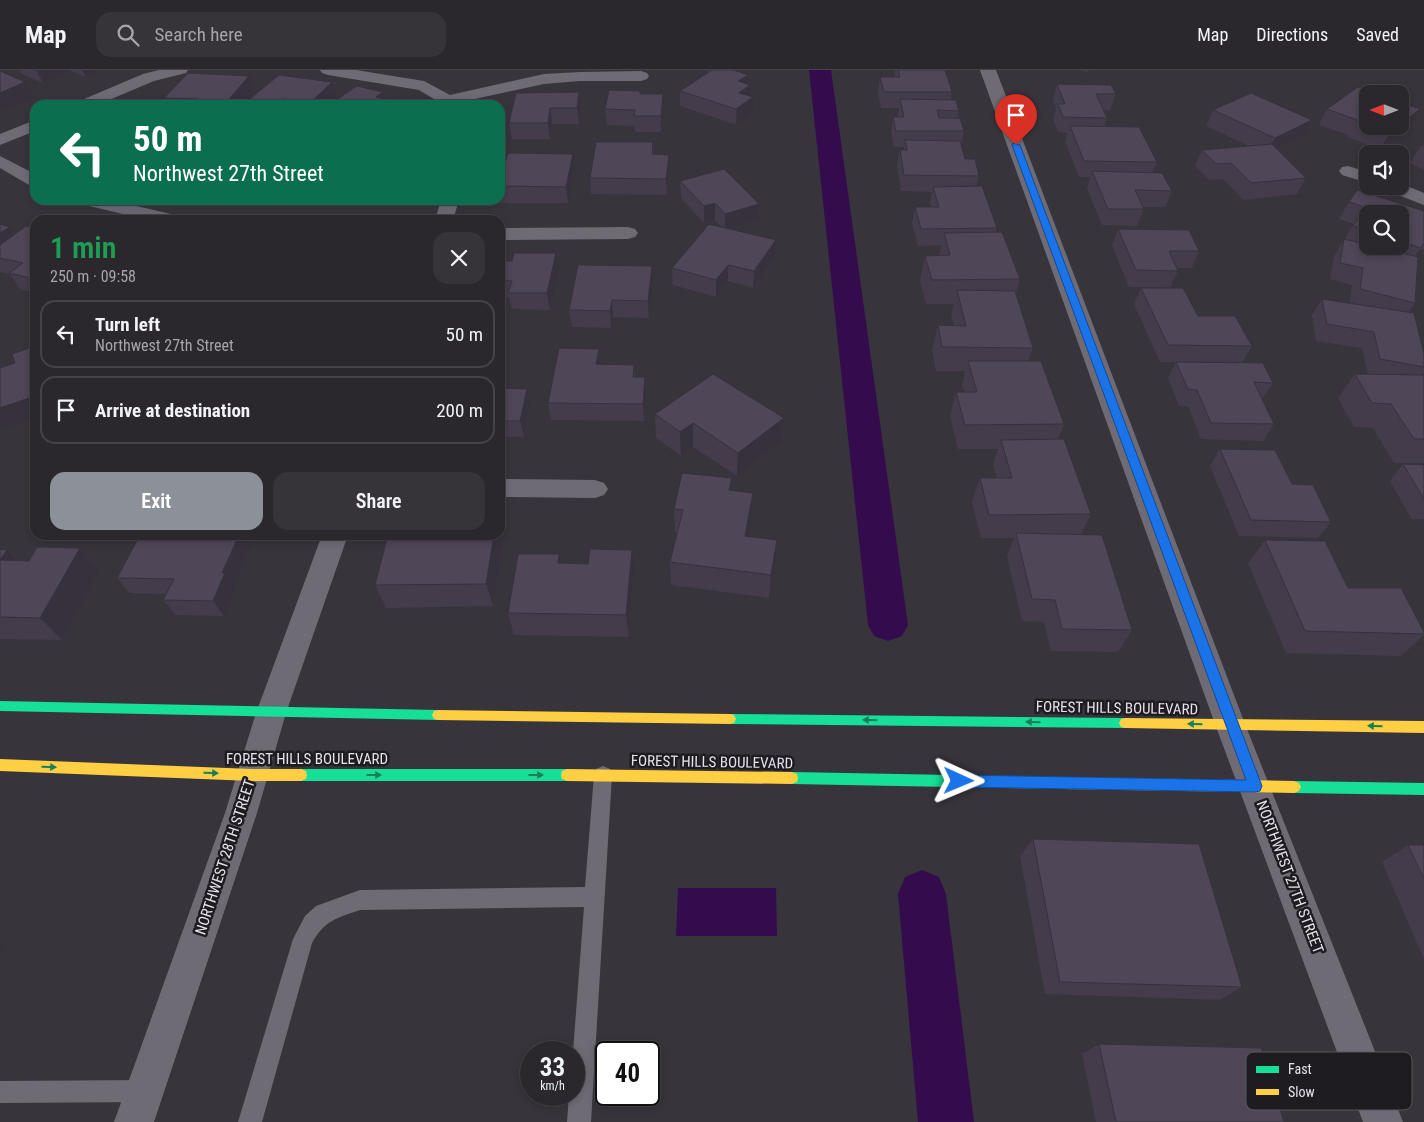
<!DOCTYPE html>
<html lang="en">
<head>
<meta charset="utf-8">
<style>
	:root { --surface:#2a272d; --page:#363339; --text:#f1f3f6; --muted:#a5a5aa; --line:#464449; --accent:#8c9099 }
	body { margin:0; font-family:"Roboto Condensed",sans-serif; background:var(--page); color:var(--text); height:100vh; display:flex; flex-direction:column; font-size:19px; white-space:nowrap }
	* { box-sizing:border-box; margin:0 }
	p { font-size:16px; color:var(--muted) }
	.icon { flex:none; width:28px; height:28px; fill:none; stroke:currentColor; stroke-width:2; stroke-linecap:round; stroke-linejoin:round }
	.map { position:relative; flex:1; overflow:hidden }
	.drawer { position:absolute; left:30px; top:145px; width:475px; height:325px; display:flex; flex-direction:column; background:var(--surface); border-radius:15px; box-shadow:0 2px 8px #0003,0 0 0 1px var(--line) }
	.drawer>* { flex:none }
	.banner { position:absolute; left:30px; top:30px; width:475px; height:105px; border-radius:15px; box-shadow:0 2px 8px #0003,0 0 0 1px var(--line); background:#0b6e4f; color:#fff; overflow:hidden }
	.needle { width:32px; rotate:270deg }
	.buttons { position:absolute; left:1359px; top:15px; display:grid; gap:10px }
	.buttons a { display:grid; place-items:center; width:50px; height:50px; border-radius:10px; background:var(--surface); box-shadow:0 2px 8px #0003,0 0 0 1px var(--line); font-size:25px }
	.speed { position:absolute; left:520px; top:971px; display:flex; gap:10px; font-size:25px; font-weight:700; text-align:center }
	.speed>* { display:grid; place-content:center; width:65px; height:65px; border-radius:50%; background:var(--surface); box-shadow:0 2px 8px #0003,0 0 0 1px var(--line); line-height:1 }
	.speed small { font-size:12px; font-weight:400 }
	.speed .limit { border:2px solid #111; border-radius:8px; background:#fff; color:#111 }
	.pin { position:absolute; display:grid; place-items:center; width:42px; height:42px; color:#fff; margin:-51px -21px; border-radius:50% 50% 50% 0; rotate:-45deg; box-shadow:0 0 5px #0007 }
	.pin .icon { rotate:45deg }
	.me { position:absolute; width:55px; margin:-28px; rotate:91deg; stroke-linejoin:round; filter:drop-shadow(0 0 4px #0008) }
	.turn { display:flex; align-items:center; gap:18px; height:105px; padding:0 20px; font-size:22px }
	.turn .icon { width:65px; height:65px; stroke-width:2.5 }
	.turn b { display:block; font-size:35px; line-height:42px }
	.round { display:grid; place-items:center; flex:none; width:52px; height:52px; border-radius:15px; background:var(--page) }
	.summary { display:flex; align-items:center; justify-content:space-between; height:85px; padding:0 20px }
	h1 { font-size:30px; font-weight:600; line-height:38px; color:#1e9e55 }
	.primary-button { display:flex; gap:10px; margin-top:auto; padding:10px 20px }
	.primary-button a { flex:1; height:58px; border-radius:15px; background:var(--accent); color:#fff; font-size:20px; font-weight:600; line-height:58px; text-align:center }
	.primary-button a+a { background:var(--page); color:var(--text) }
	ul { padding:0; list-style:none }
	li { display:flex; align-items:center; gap:15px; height:68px; margin:0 10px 8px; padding:0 10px; border:2px solid var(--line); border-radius:15px }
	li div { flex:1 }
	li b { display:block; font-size:19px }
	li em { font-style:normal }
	header { display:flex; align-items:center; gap:30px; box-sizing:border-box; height:70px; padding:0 25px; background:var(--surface); border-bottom:1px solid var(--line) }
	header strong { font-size:24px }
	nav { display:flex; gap:28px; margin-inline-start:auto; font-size:18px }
	.search { width:350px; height:45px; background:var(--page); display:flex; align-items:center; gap:12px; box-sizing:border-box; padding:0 18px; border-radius:15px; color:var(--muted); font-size:19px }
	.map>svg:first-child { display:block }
</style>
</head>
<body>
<header>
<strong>Map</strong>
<div class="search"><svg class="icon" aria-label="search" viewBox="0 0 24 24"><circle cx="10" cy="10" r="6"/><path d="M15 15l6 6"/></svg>Search here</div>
<nav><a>Map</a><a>Directions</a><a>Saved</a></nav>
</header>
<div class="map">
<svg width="1424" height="1052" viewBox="0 0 1424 1052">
	<rect width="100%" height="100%" fill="#38343c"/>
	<!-- water -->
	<polygon fill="#340c4e" points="678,818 776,818 777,866 676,866"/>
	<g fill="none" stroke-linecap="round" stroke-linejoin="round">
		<!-- canal -->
		<g fill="#340c4e" fill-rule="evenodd">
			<polygon points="809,0 831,0 908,555 902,566 888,571 874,566 868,555"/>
			<polygon points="922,800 939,807 946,824 974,1052 918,1052 898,824 905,807"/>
		</g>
		<!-- lane -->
		<g fill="#6f6b75" fill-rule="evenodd">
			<path d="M603 696 610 699 612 705 591 1052H567L569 1025H574L573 982 584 837 360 840C337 848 325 850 312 873L262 1052H238L293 869 305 846 316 836 360 820 585 817 594 705 596 699Z"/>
			<polygon points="145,1010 153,1013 156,1021 153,1029 145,1032 0,1033 0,1011"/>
		</g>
		<!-- street -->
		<g fill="#6f6b75" fill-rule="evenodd">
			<polygon points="159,0 188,0 186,3 154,11 97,35 75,35 77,32 143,4"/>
			<polygon points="320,0 356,0 424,11 450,25 544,4 580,2 641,1 647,3 649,6 647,9 641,11 580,11 544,14 461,32 463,35 444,35 419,20 328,5 322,3"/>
			<polygon points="980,0 996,0 1245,654 1403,1052 1363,1052 1215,654"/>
			<polygon points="35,50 35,61 0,75 0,64"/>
			<polygon points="0,86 35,104 35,116 29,115 0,98"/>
			<polygon points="1348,96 1368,102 1368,113 1342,105 1339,101 1342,97"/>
			<polygon points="1400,113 1424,123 1424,135 1385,120 1382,116 1400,116"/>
			<polygon points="79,130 111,130 179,146 181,150 148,150 81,134"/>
			<polygon points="441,130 459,130 453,150 435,150"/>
			<polygon points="628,157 635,159 638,163 635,167 628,169 500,170 500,158"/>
			<polygon points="500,409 595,410 604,413 608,419 604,425 595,428 500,427"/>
			<polygon points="322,465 348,465 286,643 257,743 154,1052 114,1052 225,743 256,643"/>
		</g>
		<!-- fast -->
		<g fill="#16e098" fill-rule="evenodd">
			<polygon points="0,631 438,640 442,641 444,645 442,649 438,650 0,641"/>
			<polygon points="730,644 1125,648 1129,649 1131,653 1129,657 1125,658 730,654 726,653 724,649 726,645"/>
			<polygon points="301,699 567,699 572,701 573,705 572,709 567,711 301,711 296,709 295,705 296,701"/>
			<polygon points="792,702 1063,707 1068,709 1069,713 1068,717 1063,719 792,714 787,712 786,708 787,704"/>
			<polygon points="1294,711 1424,713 1424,725 1294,723 1289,721 1287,717 1289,713"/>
		</g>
		<!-- slow -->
		<g fill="#ffcf43" fill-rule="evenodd">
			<polygon points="438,640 730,644 734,645 736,649 734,653 730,654 438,650 434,649 432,645 434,641"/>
			<polygon points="1125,648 1424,651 1424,663 1125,658 1121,657 1119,653 1121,649"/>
			<polygon points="0,689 252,699 301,699 306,701 307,705 306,709 301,711 252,711 0,701"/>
			<polygon points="567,699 792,702 797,704 798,708 797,712 792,714 567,711 562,709 561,705 562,701"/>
			<polygon points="1063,707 1294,711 1299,713 1301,717 1299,721 1294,723 1063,719 1058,717 1057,713 1058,709"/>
		</g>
	</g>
	<!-- wall -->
	<g fill="#443c4b" fill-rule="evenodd">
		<polygon points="20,0 103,0 86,7 71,1 43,13 22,4"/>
		<polygon points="705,0 734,0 748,14 750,15 750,26 753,43 736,55 680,36 680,21 709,2"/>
		<polygon points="895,0 945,0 952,22 950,30 959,41 957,48 964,61 961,76 965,89 979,106 976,116 997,158 996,162 1020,209 1016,223 1033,278 1028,291 1064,354 1058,369 1091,444 1081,464 1132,560 1118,582 1051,581 1044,552 1022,551 1007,486 1014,468 981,468 972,432 980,408 997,408 993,394 998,379 958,379 950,346 956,322 964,322 962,315 965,301 936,301 932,280 938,255 954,255 951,245 954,234 926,234 920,210 925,186 939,186 941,175 918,176 912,153 915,137 931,137 930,133 932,122 901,121 897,96 900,80 904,80 904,77 894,77 891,62 893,47 898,47 899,38 881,38 878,22 880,7 894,7"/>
		<polygon points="1077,0 1089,0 1088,2"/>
		<polygon points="332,12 337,28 334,31 383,22 385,29 403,35 247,35 246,32"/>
		<polygon points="1057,14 1116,24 1110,40 1104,40 1107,48 1104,56 1157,92 1152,102 1172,121 1165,137 1142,137 1144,139 1137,156 1102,155 1087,118 1091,107 1079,107 1065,72 1067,63 1058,62 1053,50 1056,39 1053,29"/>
		<polygon points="640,21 640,24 664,40 661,62 635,62 635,56 607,55 605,39"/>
		<polygon points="255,22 244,35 168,35 164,28"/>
		<polygon points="579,22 581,38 579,54 552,54 550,69 512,69 509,53"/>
		<polygon points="1368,24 1368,56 1400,56 1420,39 1411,55 1380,79 1347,67 1348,65 1319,55 1327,39"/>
		<polygon points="1213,40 1304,65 1277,79 1306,108 1297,124 1243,130 1223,109 1209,110 1195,96 1202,80 1249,76 1206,56"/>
		<polygon points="653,72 654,84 669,85 669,101 667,125 591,124 590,108"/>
		<polygon points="1424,75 1424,100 1410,93 1420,77"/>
		<polygon points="575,100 568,133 501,133 500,126 500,110"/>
		<polygon points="680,111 759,134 758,150 729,159 776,170 775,187 753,218 728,211 716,227 673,215 672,198 722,157 715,150 704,153 681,128"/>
		<path d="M1349 132 1424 141V180L1420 179 1415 186V233L1408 243 1424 284V302L1422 305H1424V393H1394L1373 358 1354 357 1338 328 1355 304H1368L1362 278 1316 271 1312 245 1322 229 1350 233 1352 215 1330 209 1334 186 1354 154 1339 149ZM1368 144H1400V176H1368Z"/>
		<polygon points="0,154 10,157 15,165 35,158 35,223 21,220 10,204 0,202"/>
		<polygon points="1118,159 1199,181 1192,198 1176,198 1178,201 1170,218 1129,217 1112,175"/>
		<polygon points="500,191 559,200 550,240 512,239 509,227 500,227"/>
		<polygon points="653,213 649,248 613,247 611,258 572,257 569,240"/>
		<polygon points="1141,218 1198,246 1252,276 1242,293 1273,313 1262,329 1274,354 1263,371 1201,369 1188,336 1179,336 1168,308 1176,292 1160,292 1134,234"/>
		<polygon points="599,279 601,294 634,295 635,307 645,307 646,324 644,351 551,350 548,333"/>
		<polygon points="500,318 527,319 530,335 524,367 500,367"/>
		<polygon points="655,344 784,348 782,371 737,406 693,377 681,386 656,368"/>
		<polygon points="1220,379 1292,414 1331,452 1318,468 1239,466 1210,396"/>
		<polygon points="1403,394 1424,395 1424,449 1412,449 1390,411"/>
		<polygon points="732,421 753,423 752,447 748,466 775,493 769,528 671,515 670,492 677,463 675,462 674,439"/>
		<polygon points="140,465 250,465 254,470 234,516 236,519 224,546 176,545 163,530 166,524 130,523 117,508"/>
		<polygon points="1265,470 1348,518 1424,562 1424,565 1401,586 1286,583 1248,493"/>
		<polygon points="503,473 493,536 386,538 375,515"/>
		<polygon points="0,479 7,480 18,490 99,501 62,570 0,569"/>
		<polygon points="561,493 588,494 634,503 629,567 514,565 508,543"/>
		<polygon points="1033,769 1242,917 1220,930 1045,924 1020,786"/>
		<polygon points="1408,775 1424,775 1424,889 1382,792"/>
		<polygon points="1099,974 1284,1052 1096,1052 1082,984"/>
	</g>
	<!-- shaded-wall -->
	<g fill="#37313d">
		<polygon points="36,0 71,0 71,1 43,13"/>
		<polygon points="82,0 103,0 86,7"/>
		<polygon points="748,5 748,16 750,15 750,30 753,27 753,43 736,55 738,11"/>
		<polygon points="249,6 255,22 244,35 224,35"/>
		<polygon points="25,12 34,28 0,42 0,23"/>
		<polygon points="332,12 337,28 330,35 311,35 310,33"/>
		<polygon points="383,22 386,35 376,27"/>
		<polygon points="579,22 581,38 579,54 577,38"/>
		<polygon points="663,24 664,40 661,62 661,46"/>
		<polygon points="283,29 285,35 276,35"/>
		<polygon points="550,38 552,54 550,69 548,53"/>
		<polygon points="1420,39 1411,55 1380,79 1390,63 1398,56 1400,56 1400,55"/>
		<polygon points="1312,50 1304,65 1267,84 1275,68"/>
		<polygon points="573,84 575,100 568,133 566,117"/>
		<polygon points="669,85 669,101 667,125 666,109"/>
		<polygon points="715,133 715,150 704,153 704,136"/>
		<polygon points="759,134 758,150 725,160 725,144"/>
		<polygon points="10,157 21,174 0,186 0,163"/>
		<polygon points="776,170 775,187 753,218 754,201"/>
		<polygon points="556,183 559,200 550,240 547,223"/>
		<polygon points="728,195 728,211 716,227 716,210"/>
		<polygon points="652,196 653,213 649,248 648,231"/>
		<polygon points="612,230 613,247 611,258 610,241"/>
		<polygon points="599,279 601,295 596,294"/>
		<polygon points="645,307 646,324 644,351 643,334"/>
		<polygon points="527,319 530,335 524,367 520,351"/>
		<polygon points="35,326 35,347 0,360 0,338"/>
		<polygon points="784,348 782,371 737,406 738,383"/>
		<polygon points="693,353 693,377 681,386 680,362"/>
		<polygon points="732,408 731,432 729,420"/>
		<polygon points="753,423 752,447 744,489 745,466"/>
		<polygon points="500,463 503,473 493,536 486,514 494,465 500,465"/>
		<polygon points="239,465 250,465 254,470 234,516 236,519 224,546 213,531 222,503"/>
		<polygon points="777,470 775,493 769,528 771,505"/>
		<polygon points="80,478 99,501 62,570 40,548"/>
		<polygon points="7,480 29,502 0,490"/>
		<polygon points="632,480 634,503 629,567 626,545"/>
		<polygon points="559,484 564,507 558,493"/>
		<polygon points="0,873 4,878 0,886"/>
	</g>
	<!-- building -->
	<g fill="#4f4657" stroke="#37313d">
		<polygon points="712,0 734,0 748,5 738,11 750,15 739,23 753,27 736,39 680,21"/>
		<polygon points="898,0 945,0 952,22 884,22 880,7 900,7"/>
		<polygon points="0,1 25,12 0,23"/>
		<polygon points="188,3 249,6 224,35 193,34 198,29 164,28"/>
		<polygon points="279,5 332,12 310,33 283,29 276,35 265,35 246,32"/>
		<polygon points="1057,14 1111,15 1116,24 1096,24 1107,48 1063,47 1058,34 1065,34"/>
		<polygon points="357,16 383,22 376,27 403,34 401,35 328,35"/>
		<polygon points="1358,17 1376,24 1368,24 1368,55 1356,51 1357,50 1327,39"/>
		<polygon points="609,20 640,21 640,24 663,24 661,46 634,46 635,40 605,39"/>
		<polygon points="579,22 577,38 550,38 548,53 509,53 516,23"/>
		<polygon points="1251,23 1312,50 1275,68 1213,40"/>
		<polygon points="109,29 120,35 95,35"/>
		<polygon points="900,29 956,30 959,41 937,40 939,48 960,48 964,61 896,61 893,47 904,47"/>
		<polygon points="1400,32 1420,39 1400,55"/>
		<polygon points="1070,56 1139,57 1157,92 1084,91"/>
		<polygon points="1371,56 1398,56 1390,63"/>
		<polygon points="905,70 960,71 965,89 975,89 979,106 904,105 900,80 907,80"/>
		<polygon points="596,72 653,72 652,84 669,85 666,109 590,108"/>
		<polygon points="1272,74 1306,108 1251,113 1231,93 1216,94 1202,80"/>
		<polygon points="508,83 573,84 566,117 500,116 500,110"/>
		<polygon points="724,99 759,134 725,144 715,133 704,136 680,111"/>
		<polygon points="1092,101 1162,103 1172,121 1135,120 1144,139 1108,139"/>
		<polygon points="982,116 997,158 921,159 915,137 939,137 933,117"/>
		<polygon points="1357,120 1424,141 1424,173 1421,178 1400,171 1400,144 1368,144 1368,160 1353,156 1365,137 1349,132"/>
		<polygon points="0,154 10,157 0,163"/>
		<polygon points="709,154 776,170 754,201 728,195 716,210 672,198"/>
		<polygon points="26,156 35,158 35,209 9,203 23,193 0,188 0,175"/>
		<polygon points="1118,159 1189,160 1199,181 1169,181 1178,201 1136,200"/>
		<polygon points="1002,162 1020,209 932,210 925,186 950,185 944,163"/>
		<polygon points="1344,169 1368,175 1368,176 1373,176 1418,187 1415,233 1360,219 1363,198 1340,193"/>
		<polygon points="514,183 556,183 547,223 508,223 512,211 500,210 500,191 512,191"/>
		<polygon points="578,195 652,196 648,231 612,230 610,241 569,240"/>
		<polygon points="1141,218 1183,218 1198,246 1235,246 1252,276 1168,275"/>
		<polygon points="957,220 1015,221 1033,278 942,277 938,255 966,256"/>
		<polygon points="1322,229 1414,243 1424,284 1424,297 1380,289 1374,262 1327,254"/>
		<polygon points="35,276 35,326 0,338 0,298 15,293 12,284"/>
		<polygon points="559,278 599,279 596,294 634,295 633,307 645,307 643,334 548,333"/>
		<polygon points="968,291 1041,291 1064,354 965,355 956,322 977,322"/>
		<polygon points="1176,292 1263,293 1273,313 1254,312 1274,354 1211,353 1197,320 1188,319"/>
		<polygon points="713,304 784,348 738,383 693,353 680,362 655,344"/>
		<polygon points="1355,304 1424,305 1424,369 1414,369 1391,334 1372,333"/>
		<polygon points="500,318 527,319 520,351 500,351"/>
		<polygon points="1064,369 1091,444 989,445 980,408 1012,408 1001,370"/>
		<polygon points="1220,379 1275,380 1292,414 1313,415 1331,452 1251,450"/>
		<polygon points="1403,394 1424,395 1424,429"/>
		<polygon points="682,403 732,408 729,420 753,423 745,466 777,470 771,505 670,492 683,440 674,439"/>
		<polygon points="1016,463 1102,465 1132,560 1062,559 1055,530 1032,529"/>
		<polygon points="140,465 239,465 222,503 225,503 213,531 163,530 174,509 117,508"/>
		<polygon points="388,465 494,465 486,514 375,515"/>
		<polygon points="1265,470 1325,471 1348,518 1401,518 1424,562 1424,564 1305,561"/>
		<polygon points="37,477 80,478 40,548 0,547 0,479 7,480 0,490 29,491"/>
		<polygon points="590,479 632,480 626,545 508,543 518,484 559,484 558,493 588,494"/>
		<polygon points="1033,769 1199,774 1242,917 1060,912"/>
		<polygon points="1408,775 1424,775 1424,809"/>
		<polygon points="1099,974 1261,978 1284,1052 1116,1052"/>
	</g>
	<!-- one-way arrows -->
	<defs><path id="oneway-solid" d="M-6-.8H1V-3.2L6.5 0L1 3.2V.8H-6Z" transform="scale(1.25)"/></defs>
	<g fill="#1a7e5c">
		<use href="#oneway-solid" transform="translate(870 650) rotate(-179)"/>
		<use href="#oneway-solid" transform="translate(1033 652) rotate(-179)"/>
		<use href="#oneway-solid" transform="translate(1195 654) rotate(-179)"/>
		<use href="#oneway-solid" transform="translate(1375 656) rotate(-179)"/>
		<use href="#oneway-solid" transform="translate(49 697) rotate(2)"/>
		<use href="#oneway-solid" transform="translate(211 703) rotate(2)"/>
		<use href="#oneway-solid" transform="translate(374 705)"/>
		<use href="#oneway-solid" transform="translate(536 705)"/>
	</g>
	<!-- route -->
	<polygon fill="#1a73e8" stroke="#114b97" points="1013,73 1020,75 1262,716 1260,721 1255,722 959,717 954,715 952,711 954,707 959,705 1246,710 1012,75"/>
	<g text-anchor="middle" stroke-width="5" stroke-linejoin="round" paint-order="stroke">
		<!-- street labels -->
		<g font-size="15" fill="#e6e1eb" stroke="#1e1b21">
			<text transform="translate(1117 638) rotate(1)" y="5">FOREST HILLS BOULEVARD</text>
			<text x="307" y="694">FOREST HILLS BOULEVARD</text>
			<text transform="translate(712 692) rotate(1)" y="5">FOREST HILLS BOULEVARD</text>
			<text transform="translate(225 787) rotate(-72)" y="5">NORTHWEST 28TH STREET</text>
			<text transform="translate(1290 807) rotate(69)" y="5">NORTHWEST 27TH STREET</text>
		</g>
	</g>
	<!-- legend -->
	<rect x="1246" y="982" width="166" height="58" rx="8" fill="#1e1b21" stroke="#5a565e" stroke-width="1"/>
	<rect x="1256" y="996" width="23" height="7" fill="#16e098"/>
	<rect x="1256" y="1019" width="23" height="6" fill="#ffcf43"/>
	<g font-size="14" fill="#e6e1eb">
		<text x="1288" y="1004">Fast</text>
		<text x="1288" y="1027">Slow</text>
	</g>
</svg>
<div class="buttons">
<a><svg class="needle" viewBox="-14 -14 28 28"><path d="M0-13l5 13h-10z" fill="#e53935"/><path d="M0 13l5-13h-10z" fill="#a5a5aa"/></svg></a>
<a><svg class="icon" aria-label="sound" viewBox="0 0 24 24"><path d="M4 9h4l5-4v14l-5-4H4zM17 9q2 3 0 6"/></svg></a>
<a><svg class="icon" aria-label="search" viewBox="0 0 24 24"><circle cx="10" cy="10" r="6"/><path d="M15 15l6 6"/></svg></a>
</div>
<div class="speed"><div>33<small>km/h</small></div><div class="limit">40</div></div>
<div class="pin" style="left:1016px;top:75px;background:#d93025"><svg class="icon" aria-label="arrive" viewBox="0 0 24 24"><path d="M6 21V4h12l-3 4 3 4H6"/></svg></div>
<svg class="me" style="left:959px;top:711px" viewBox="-20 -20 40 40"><path d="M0-17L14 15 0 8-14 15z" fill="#1a73e8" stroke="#fff" stroke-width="4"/></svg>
<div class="banner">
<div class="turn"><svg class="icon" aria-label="left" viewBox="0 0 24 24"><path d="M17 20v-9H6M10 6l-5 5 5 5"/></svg><div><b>50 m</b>Northwest 27th Street</div></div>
</div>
<section class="drawer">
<div class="summary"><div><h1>1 min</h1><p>250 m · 09:58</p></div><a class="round"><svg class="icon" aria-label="close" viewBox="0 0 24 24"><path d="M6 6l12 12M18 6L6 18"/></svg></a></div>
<ul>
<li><svg class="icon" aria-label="left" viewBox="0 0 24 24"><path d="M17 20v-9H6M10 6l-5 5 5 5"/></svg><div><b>Turn left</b><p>Northwest 27th Street</p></div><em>50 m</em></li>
<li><svg class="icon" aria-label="arrive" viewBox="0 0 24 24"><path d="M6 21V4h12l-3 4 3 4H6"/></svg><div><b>Arrive at destination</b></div><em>200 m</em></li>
</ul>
<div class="primary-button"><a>Exit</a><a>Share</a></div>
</section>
</div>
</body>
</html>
